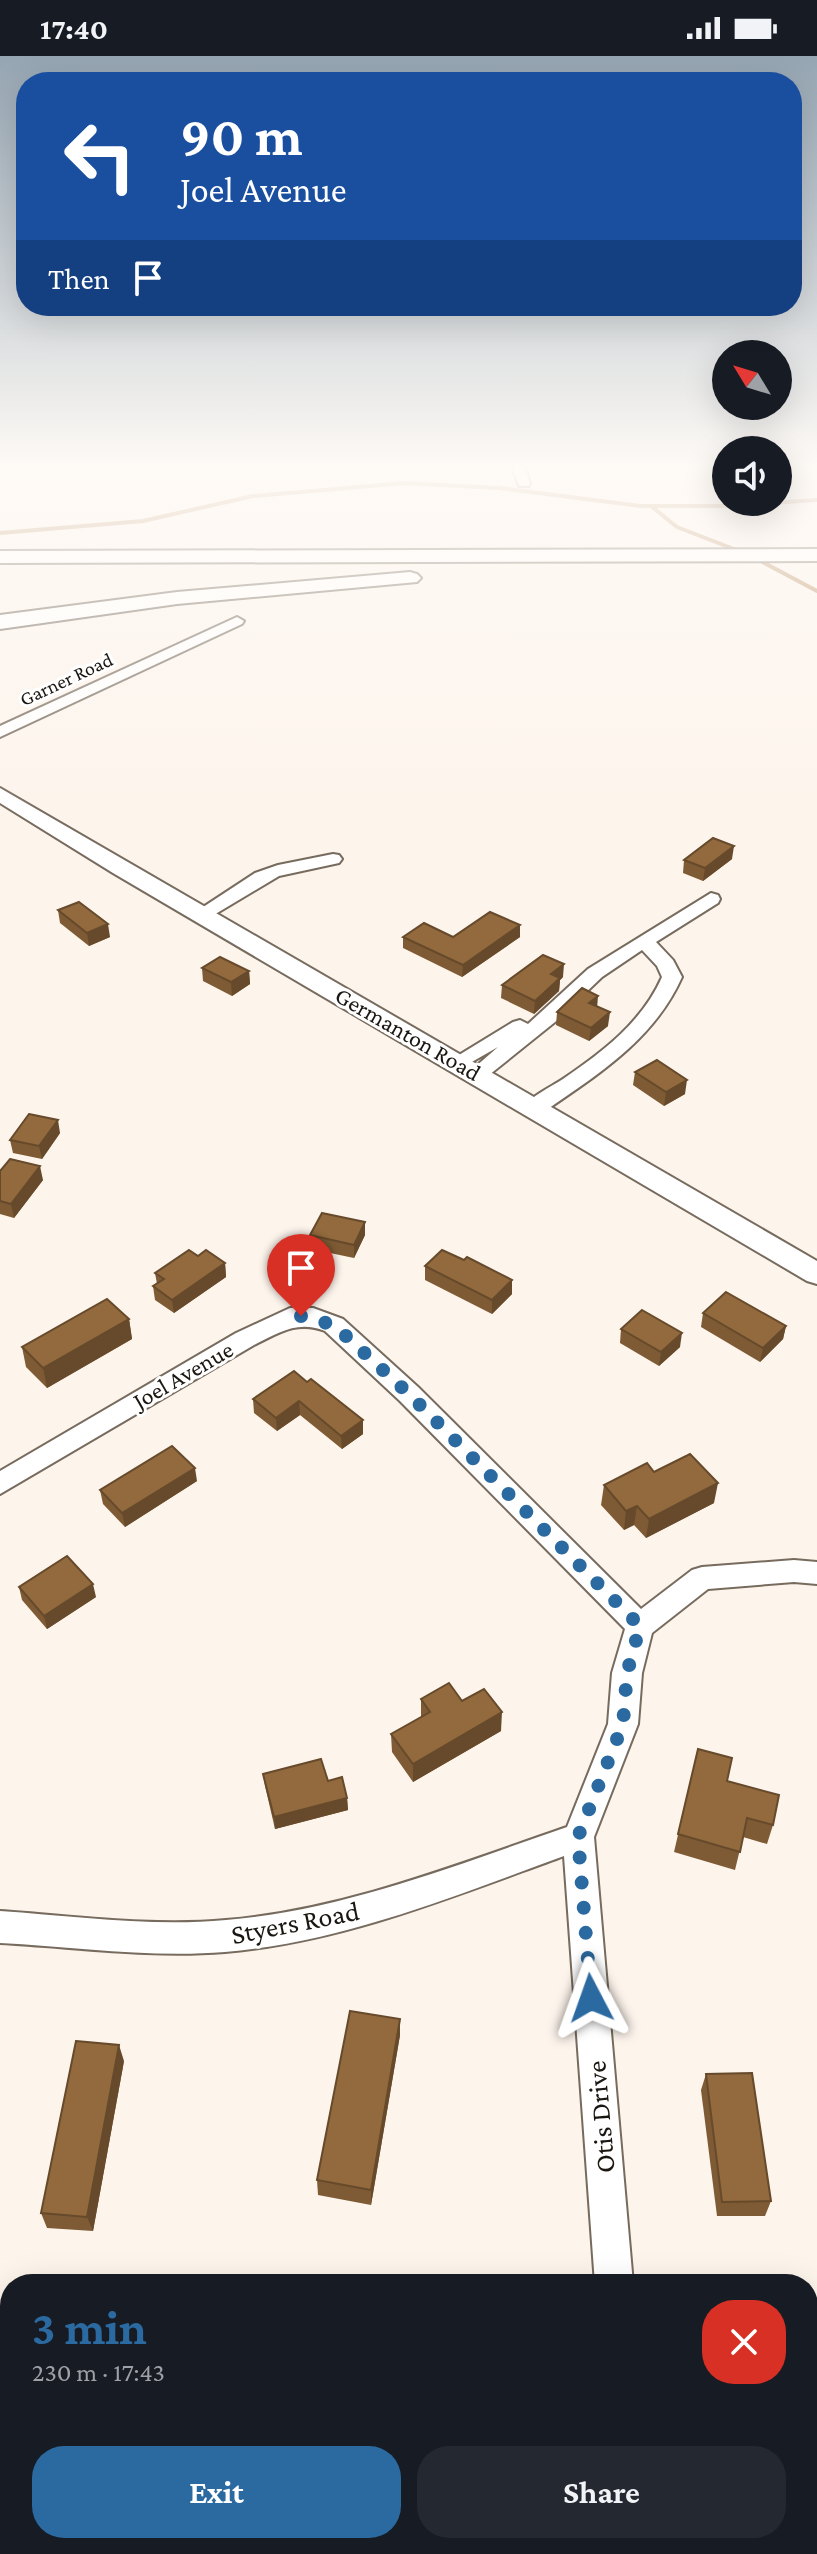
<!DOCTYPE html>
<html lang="en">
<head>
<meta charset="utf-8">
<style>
	:root { --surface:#171b24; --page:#242831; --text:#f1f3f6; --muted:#9ea1a6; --accent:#2b6aa1 }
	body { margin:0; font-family:"Crimson Pro",serif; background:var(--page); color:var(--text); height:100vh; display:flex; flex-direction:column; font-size:30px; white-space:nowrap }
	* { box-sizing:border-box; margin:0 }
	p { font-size:26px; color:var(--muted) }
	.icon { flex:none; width:44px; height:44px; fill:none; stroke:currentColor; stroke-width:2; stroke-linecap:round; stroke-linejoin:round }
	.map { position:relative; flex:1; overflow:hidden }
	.side { position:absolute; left:0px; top:2218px; width:818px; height:280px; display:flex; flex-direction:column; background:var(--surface); border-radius:32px 32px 0 0; box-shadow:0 8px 32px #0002 }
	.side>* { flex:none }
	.banner { position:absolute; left:16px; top:16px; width:786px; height:244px; border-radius:32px; box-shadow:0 8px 32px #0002; background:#1a4fa0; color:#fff; overflow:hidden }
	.needle { width:52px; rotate:308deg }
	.tools { position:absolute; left:712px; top:284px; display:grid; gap:16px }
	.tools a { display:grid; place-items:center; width:80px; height:80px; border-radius:50%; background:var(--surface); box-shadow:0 8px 32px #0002; font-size:40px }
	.pin { position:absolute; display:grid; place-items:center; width:68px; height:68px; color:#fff; margin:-82px -34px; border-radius:50% 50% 50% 0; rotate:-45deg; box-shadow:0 0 8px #0007 }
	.pin .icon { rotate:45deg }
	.me { position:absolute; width:88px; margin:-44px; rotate:356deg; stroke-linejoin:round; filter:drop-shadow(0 0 6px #0008) }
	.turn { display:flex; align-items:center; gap:28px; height:168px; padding:0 32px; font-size:36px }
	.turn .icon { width:104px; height:104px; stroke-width:2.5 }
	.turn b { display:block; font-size:56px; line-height:68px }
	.then { display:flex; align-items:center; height:76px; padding:0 32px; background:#0003; gap:16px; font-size:30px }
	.round { display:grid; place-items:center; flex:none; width:84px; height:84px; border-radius:32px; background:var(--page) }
	.summary { display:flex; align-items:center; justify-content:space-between; height:136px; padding:0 32px }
	h1 { font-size:48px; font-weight:700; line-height:60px; color:var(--accent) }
	.primary-button { display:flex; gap:16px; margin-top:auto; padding:16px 32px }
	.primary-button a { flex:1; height:92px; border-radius:32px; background:var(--accent); color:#fff; font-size:32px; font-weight:700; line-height:92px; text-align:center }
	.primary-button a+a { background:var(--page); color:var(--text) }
	.status { display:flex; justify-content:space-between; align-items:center; height:56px; padding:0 40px; background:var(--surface); direction:ltr }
	.status svg { height:22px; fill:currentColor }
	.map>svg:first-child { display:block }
</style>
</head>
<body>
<div class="status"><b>17:40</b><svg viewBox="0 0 49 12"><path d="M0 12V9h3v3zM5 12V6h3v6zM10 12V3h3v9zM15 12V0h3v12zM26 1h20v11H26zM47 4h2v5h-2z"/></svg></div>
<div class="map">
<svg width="817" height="2498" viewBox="0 0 817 2498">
	<rect width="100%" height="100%" fill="#fdf4ec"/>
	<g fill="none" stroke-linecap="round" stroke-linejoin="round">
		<!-- stream -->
		<g stroke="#b98f62" stroke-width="4">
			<polyline points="651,450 677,471 744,497"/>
			<polyline points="0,477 143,465 253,440 405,427 499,432 641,450 725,450 817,444"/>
			<polyline points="755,502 817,535"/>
		</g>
		<defs>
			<g id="minor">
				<polygon points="512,410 524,410 530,427 529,430 519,430"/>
				<polygon points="237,561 244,565 242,568 0,681 0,670"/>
				<polygon points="333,798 339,799 342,803 339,807 279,820 207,863 193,863 191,859 255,817 278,809"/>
				<path d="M711 837 718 839 720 843 718 847 656 886 673 904 682 921C654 984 597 1019 542 1057H526L523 1052C532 1039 551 1031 563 1023 604 995 642 966 662 921L657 910 642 894 602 921 555 966 484 1023 477 1024 467 1018 498 991 463 1011H449L446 1007 513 966 520 964 528 968 588 913Z"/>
				<path d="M290 1252H313L343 1263 418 1331 641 1553 692 1514 702 1511 794 1504 817 1506V1528L794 1526 708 1533 652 1577 642 1617 638 1668 594 1781 633 2228H595L564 1800C454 1840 343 1886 225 1896 150 1902 75 1891 0 1887V1855C75 1860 151 1871 226 1864 344 1854 456 1809 567 1771L608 1668 612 1617 625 1573 400 1345 325 1275C297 1264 279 1277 254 1289L0 1438V1415L236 1277Z"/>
				<polygon points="615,2488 655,2488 657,2498 615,2498"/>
			</g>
			<polygon id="major" points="0,732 817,1205 817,1228 807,1225 113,817 0,747"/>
			<g id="highway">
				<polygon points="817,493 817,505 0,507 0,495"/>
				<polygon points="410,516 417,518 421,522 417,526 177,548 0,573 0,559 177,536"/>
			</g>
		</defs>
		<!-- minor casing -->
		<use href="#minor" stroke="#776b5e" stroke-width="4"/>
		<!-- major casing -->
		<use href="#major" stroke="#776b5e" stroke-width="4"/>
		<!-- highway casing -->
		<use href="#highway" stroke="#776b5e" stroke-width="4"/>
		<!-- minor -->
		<use href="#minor" fill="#fff" fill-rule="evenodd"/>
		<!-- major -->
		<use href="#major" fill="#fff" fill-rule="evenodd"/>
		<!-- highway -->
		<use href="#highway" fill="#fff" fill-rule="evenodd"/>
	</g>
	<!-- wall -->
	<g fill="#7e5b34">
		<polygon points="732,803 703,825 683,817 684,804"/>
		<polygon points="58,854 110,881 89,890 60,867"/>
		<polygon points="520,869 520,881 462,921 403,892 403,881 453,881"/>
		<polygon points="202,912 249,915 250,928 232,940 203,925"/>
		<polygon points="563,921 560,924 559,935 534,958 501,942 502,929"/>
		<polygon points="597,951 608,970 589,985 556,969 557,956"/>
		<polygon points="635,1016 685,1038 664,1050 633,1029"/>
		<polygon points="60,1077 42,1103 13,1097 10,1084"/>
		<polygon points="0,1115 43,1124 14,1162 0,1158"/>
		<polygon points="310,1179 365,1179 354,1202 311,1193"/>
		<polygon points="198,1200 225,1207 226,1221 174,1257 155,1244 153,1230 157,1228 155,1217"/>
		<polygon points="464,1204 512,1224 512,1238 492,1258 425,1224 425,1210"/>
		<polygon points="703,1257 786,1270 783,1283 760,1306 701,1271"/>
		<polygon points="129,1263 132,1283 47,1332 26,1311 22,1291"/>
		<polygon points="621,1273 680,1291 659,1310 620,1287"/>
		<polygon points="307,1326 363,1378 342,1393 300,1359 277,1375 254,1357 253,1343"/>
		<polygon points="654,1416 714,1447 646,1482 634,1469 624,1474 601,1449 604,1429"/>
		<polygon points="197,1425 125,1471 103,1448 100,1434"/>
		<polygon points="19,1531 96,1541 47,1573 22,1544"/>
		<polygon points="421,1643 462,1645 501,1675 413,1726 392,1696 391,1678 421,1661"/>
		<polygon points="698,1693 727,1725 773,1769 767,1788 743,1781 735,1814 674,1796"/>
		<polygon points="263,1718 328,1725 347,1742 348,1754 275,1773 265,1730"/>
		<polygon points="400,1963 400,1979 371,2149 318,2139 317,2124"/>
		<polygon points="124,2005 93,2175 47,2172 41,2157"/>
		<polygon points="706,2018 771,2145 765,2160 717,2160 701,2034"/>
		<polygon points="808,2394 817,2429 817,2437 811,2446 808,2446"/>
		<polygon points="74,2488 130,2488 129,2493 75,2489"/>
		<polygon points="432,2488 510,2488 510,2498 445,2498 445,2494 432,2494"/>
	</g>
	<!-- shaded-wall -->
	<g fill="#664a2b">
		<polygon points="734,790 732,803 703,825 705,812"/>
		<polygon points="108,868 110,881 89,890 87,877"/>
		<polygon points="520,869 520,881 462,921 463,909"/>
		<polygon points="564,908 563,921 560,924 559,935 534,958 535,945 551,918"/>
		<polygon points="249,915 250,928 232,940 231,926"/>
		<polygon points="598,940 597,953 589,947"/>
		<polygon points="610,956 608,970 589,985 591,972"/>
		<polygon points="687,1024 685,1038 664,1050 666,1036"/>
		<polygon points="58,1064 60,1077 42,1103 39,1090"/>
		<polygon points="40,1110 43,1124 14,1162 11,1148"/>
		<polygon points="365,1166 365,1179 354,1202 354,1189"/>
		<polygon points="225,1207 226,1221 174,1257 172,1244"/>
		<polygon points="512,1224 512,1238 492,1258 492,1244"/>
		<polygon points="129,1263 132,1283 47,1332 43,1312"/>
		<polygon points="786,1270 783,1283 760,1306 763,1292"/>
		<polygon points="682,1277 680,1291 659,1310 661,1296"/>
		<polygon points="299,1345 300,1359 277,1375 276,1362"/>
		<polygon points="363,1364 363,1378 342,1393 341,1380"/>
		<polygon points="195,1412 197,1425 125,1471 122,1457"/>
		<polygon points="718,1427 714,1447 646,1482 649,1463"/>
		<polygon points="637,1450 634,1469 624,1474 626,1455"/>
		<polygon points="93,1528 96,1541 47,1573 44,1560"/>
		<polygon points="502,1656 501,1675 413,1726 413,1708"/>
		<polygon points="347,1742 348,1754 275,1773 274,1761"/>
		<polygon points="400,1963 400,1979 371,2149 371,2134"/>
		<polygon points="119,1989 124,2005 93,2175 87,2161"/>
	</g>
	<!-- building -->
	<g fill="#926a3d" stroke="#664a2b" stroke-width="2">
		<polygon points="713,782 734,790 705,812 684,804"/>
		<polygon points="79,846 108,868 87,877 58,854"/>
		<polygon points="490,856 520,869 463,909 403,881 424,867 453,881"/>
		<polygon points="543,899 564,908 551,918 560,922 535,945 502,929"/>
		<polygon points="220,901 249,915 231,926 202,912"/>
		<polygon points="582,932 598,940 589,947 610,956 591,972 557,956"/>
		<polygon points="657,1004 687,1024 666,1036 635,1016"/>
		<polygon points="29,1058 58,1064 39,1090 10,1084"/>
		<polygon points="10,1103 40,1110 11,1148 0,1145 0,1115"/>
		<polygon points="322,1157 365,1166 354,1189 310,1179"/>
		<polygon points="189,1194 198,1200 206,1194 225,1207 172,1244 153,1230 164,1223 155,1217"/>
		<polygon points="442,1194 464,1204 467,1201 512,1224 492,1244 425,1210"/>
		<polygon points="726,1236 786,1270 763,1292 703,1257"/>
		<polygon points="107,1243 129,1263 43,1312 22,1291"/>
		<polygon points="642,1254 682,1277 661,1296 621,1273"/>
		<polygon points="294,1315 307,1326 311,1323 363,1364 341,1380 299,1345 276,1362 253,1343"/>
		<polygon points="172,1390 195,1412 122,1457 100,1434"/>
		<polygon points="690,1398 718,1427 649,1463 637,1450 626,1455 604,1429 647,1407 654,1416"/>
		<polygon points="67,1500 93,1528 44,1560 19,1531"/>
		<polygon points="449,1627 462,1645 484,1633 502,1656 413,1708 391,1678 430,1656 421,1643"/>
		<polygon points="698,1693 732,1702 727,1725 779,1739 773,1769 747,1762 740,1796 678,1778"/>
		<polygon points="321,1703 328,1725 342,1721 347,1742 274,1761 263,1718"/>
		<polygon points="350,1955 400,1963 371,2134 317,2124"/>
		<polygon points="76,1985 119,1989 87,2161 41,2157"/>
		<polygon points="752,2017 771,2145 722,2146 706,2018"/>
		<polygon points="808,2299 813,2319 808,2320"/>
		<polygon points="808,2394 817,2429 817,2435 808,2437"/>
		<rect x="446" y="2488" width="64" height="10"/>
	</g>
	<!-- sky -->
	<linearGradient id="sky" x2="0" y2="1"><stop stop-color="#95a5b2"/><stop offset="0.54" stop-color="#fefaf6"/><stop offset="1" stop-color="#fefaf6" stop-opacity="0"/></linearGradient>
	<rect width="817" height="759" fill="url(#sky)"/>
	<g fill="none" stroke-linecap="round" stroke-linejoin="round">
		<!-- route -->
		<polyline stroke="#2b6aa1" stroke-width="14" stroke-dasharray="0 25.2" points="301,1260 334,1269 409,1338 640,1570 627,1617 623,1668 578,1781 591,1942"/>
	</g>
	<g text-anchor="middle" stroke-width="6" stroke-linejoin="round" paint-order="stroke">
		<!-- far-street labels -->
		<g font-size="20" fill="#1a1611" stroke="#fff">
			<text transform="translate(66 623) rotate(-25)" y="7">Garner Road</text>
		</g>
		<!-- street labels -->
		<g font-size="24" fill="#1a1611" stroke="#fff">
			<text transform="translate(408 978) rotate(30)" y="8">Germanton Road</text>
			<text transform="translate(183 1319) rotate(-30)" y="8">Joel Avenue</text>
		</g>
		<!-- near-street labels -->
		<g font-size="28" fill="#1a1611" stroke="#fff">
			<text transform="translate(295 1866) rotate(-11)" y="10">Styers Road</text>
			<text transform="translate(600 2061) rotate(-95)" y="10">Otis Drive</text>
		</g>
	</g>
</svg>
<div class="tools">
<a><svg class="needle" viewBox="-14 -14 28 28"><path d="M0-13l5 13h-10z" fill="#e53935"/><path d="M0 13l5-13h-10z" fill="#9ea1a6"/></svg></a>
<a><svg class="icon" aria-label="sound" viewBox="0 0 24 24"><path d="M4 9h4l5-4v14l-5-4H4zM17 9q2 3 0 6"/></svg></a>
</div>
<div class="pin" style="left:301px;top:1260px;background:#d93025"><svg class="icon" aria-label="arrive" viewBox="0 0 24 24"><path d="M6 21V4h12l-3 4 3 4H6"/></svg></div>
<svg class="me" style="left:591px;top:1942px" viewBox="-20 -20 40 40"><path d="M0-17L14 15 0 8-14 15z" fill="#2b6aa1" stroke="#fff" stroke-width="4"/></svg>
<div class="banner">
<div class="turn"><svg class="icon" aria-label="left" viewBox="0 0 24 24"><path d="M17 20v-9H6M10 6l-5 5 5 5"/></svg><div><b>90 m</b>Joel Avenue</div></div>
<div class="then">Then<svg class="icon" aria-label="arrive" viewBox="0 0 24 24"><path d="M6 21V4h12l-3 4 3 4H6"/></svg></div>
</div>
<section class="side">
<div class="summary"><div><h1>3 min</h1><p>230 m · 17:43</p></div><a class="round" style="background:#d93025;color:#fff"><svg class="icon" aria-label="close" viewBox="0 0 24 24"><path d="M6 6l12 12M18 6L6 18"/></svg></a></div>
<div class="primary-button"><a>Exit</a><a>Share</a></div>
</section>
</div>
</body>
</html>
